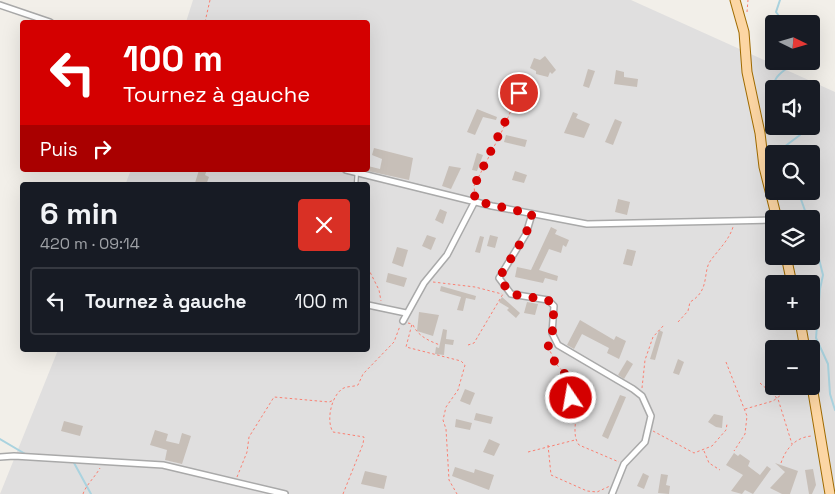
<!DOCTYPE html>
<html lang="fr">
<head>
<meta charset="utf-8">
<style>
	:root { --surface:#171b24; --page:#20242c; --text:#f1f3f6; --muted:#9ea1a6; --line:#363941 }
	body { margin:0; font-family:"Space Grotesk",sans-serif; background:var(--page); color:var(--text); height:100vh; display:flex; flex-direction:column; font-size:19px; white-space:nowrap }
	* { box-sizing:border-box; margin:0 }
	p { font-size:16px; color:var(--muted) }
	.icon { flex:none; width:28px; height:28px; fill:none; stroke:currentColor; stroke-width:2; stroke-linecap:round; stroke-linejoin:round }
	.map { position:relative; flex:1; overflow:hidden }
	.side { position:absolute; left:20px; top:182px; width:350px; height:170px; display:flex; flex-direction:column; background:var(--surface); border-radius:5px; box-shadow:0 5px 20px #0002 }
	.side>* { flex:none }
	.hud { position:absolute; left:20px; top:20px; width:350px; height:152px; border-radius:5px; box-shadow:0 5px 20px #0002; background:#d40000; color:#fff; overflow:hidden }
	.needle { width:32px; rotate:95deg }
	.fabs { position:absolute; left:765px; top:15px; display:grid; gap:10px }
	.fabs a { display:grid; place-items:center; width:55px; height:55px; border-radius:5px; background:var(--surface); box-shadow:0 5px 20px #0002; font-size:25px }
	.pin { position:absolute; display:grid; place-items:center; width:42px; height:42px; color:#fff; margin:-21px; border:2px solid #fff; border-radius:50%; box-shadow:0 1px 5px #0007 }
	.me { position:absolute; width:55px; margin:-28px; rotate:348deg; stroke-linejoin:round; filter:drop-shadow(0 0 4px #0008) }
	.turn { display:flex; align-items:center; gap:18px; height:105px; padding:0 20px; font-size:22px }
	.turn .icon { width:65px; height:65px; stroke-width:2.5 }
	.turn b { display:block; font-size:35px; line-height:42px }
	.then { display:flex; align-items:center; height:48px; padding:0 20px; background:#0003; gap:10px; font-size:19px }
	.round { display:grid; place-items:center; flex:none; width:52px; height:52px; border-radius:5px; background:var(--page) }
	.headline { display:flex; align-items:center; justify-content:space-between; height:85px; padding:0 20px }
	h1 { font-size:30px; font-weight:700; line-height:38px }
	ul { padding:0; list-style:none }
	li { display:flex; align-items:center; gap:15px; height:68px; margin:0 10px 8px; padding:0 10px; border:2px solid var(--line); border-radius:5px }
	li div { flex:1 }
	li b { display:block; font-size:19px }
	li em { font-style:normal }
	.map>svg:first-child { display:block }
</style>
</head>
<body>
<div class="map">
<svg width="835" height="494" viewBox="0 0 835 494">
	<rect width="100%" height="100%" fill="#f2efe9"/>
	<!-- residential -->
	<path fill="#e0dfdf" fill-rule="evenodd" d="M193 0H631L835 92V494H0L58 350H368V185H125L131 170H368V22H186ZM774 89H811V126H774ZM774 154H811V191H774ZM774 219H811V256H774ZM774 284H811V321H774ZM774 349H811V386H774Z"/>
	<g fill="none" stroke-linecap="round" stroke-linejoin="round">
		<!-- stream -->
		<g stroke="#aad3df" stroke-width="2">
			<polyline points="780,0 776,12 785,24"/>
			<path d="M774 94C771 74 784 73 795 61"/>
			<polyline points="785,154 784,147 800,135 800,130 795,126"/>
			<polyline points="798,191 808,219"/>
			<polyline points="811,227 823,275 820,289 816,338 828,364 830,394 835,410"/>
			<polyline points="0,439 27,455"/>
			<polyline points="73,461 91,494"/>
		</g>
	</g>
	<!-- building -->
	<g fill="#c7bfb8">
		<polygon points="545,56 556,70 552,74 550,72 548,77 536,74 536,71 530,68 534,58 540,60"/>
		<polygon points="588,69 595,71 589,88 583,86"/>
		<polygon points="616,70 624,72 624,77 638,79 637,87 614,84"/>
		<polygon points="477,109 497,117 496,120 483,117 475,135 467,132"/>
		<polygon points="573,112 578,114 576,118 590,124 584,138 564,133"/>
		<polygon points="615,119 622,122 613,145 605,142"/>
		<polygon points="506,135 527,140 525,147 504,142"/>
		<polygon points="374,148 413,158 409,180 368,171 368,166 380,169 382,159 372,155"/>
		<polygon points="477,153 483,155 477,171 472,170"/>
		<polygon points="449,166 461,168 451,189 442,186"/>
		<polygon points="199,170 207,170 205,175 209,177 206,185 195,183"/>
		<polygon points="515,171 527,175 524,183 512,180"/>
		<polygon points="618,199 630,202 627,215 615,212"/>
		<polygon points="440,209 447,212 443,224 435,220"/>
		<polygon points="551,227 557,230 555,234 569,240 566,247 563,245 561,253 549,249 539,270 558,276 557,281 545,278 543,283 515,277 517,267 531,270"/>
		<polygon points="427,235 436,238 431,250 422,246"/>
		<polygon points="490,235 498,237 495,248 487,246"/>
		<polygon points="480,236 484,237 480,253 475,252"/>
		<polygon points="397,247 408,250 403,267 392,263"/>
		<polygon points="627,249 636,251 632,266 623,264"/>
		<polygon points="388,273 407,278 404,287 386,282"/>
		<polygon points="441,286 476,296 475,300 466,298 463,311 457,310 461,297 440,291"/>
		<polygon points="502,297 520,313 516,318 507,310 509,308 499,302"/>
		<polygon points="527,302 538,304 535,315 524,313"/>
		<polygon points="419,312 439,315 433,336 417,331"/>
		<polygon points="580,320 614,340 616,336 626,341 619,359 607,353 609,348 582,334 574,349 567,345"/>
		<polygon points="443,329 447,330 446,339 454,340 453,345 445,344 444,355 435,354 436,347 439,348"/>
		<polygon points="659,330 663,332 655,360 650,359"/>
		<polygon points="678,359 684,362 679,375 673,373"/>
		<polygon points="627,360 633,364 624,379 618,375"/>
		<polygon points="465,389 475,393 470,405 460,401"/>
		<polygon points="620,395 626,397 608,439 602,436"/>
		<polygon points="476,413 493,417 491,424 474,420"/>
		<polygon points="714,414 723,416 722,428 716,427 708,422"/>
		<polygon points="456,419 472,423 470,430 455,427"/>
		<polygon points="64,421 83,426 80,436 61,431"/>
		<polygon points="155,430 168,434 166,441 179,444 182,433 191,436 182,464 165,460 167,450 150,445"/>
		<polygon points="489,439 500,444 494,456 483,452"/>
		<polygon points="734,453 738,456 740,454 750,461 748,466 760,475 767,466 771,469 753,494 745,490 742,494 731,491 743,475 726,465"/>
		<polygon points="775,463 798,471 790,494 782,494 770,488 785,472"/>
		<polygon points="455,467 474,473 475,469 494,475 489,490 452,476"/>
		<polygon points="813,469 816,485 812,494 809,494 805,470"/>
		<polygon points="365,471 387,476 384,489 361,484"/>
		<polygon points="643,473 649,476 644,489 637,486"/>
		<polygon points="661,474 668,475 666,485 670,486 669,494 658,493"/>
	</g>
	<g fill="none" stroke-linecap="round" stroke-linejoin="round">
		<defs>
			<polyline id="service" points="356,185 357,170"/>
			<g id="minor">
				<polyline points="0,5 50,22"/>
				<polyline points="346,170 492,206 587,224 774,220"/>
				<polyline points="532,214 526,234 499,278 511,294 548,300 554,306 552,333 558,345 633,389 642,396 651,416 645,442 624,464 612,494"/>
				<polyline points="368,305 406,313"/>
				<polyline points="403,321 424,283 447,255 475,201"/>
				<polyline points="0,457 14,456 163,465 285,494"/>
			</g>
			<g id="primary">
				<polyline points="735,0 744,32 747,72 760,133 764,167 777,219"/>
				<polyline points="786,256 792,284"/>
				<polyline points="800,321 805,349"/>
				<polyline points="811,380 830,494"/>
			</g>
		</defs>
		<!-- service casing -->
		<use href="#service" stroke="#a9a9a9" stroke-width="5"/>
		<!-- minor casing -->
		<use href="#minor" stroke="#a9a9a9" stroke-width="8"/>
		<!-- primary casing -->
		<use href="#primary" stroke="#a06b00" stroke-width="11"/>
		<!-- path -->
		<g stroke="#fa8072" stroke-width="1" stroke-dasharray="2.5 2.5" stroke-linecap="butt">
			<polyline points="747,12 748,0"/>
			<polyline points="205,22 210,0"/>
			<polyline points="475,196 474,186 503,129 526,76"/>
			<polyline points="368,268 379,290 381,301"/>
			<polyline points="433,282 475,287 502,294"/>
			<path d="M678 322 688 311 690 302C711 290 702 271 711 260 719 249 729 240 733 227"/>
			<polyline points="408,323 412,324 406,347 461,361 465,365 458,390 446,407 443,420 446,429 449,480 457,494"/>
			<path d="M413 325C418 336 429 341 440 345"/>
			<path d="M549 343 547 345 557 365 570 379C569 390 573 397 575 406 578 420 571 434 579 445L619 462"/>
			<polyline points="468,345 474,343 503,294"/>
			<polyline points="726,362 747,416 745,434 734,451"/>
			<polyline points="760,383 778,399 792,444"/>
			<polyline points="642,388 645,360 653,337 664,325"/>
			<polyline points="745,409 773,401 785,392 789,394 806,391"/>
			<polyline points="653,431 694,453 712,446 726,430 727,424"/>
			<polyline points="548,445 551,475 587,491 597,492 610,486"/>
			<polyline points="704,451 709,463 720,470"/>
			<polyline points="528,452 575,440"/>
			<path d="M781 463C786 448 796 437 812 436"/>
			<polyline points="237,477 247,452 249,437 274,397 329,402 334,400"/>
			<path d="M83 494C86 485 95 477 100 468"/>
			<path d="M343 494 363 444 364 437 333 432C326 421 331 397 342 389 346 386 353 387 358 385L363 374 394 342 400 326"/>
		</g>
		<!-- service -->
		<use href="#service" stroke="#fff" stroke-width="2.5"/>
		<!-- minor -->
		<use href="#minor" stroke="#fff" stroke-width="5"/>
		<!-- primary -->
		<use href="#primary" stroke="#fcd6a4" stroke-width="9"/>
	</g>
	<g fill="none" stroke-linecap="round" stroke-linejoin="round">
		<!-- route -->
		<polyline stroke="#d40000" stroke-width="9" stroke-dasharray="0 16.2" points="519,93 474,186 475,201 532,214 526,234 499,278 511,294 548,300 554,306 552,338 548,345 556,365 570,379 571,398"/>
	</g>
</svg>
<div class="fabs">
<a><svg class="needle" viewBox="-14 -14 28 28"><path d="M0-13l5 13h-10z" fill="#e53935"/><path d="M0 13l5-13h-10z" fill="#9ea1a6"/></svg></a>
<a><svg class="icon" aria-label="sound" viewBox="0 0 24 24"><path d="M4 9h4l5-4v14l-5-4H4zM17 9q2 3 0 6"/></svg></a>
<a><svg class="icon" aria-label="search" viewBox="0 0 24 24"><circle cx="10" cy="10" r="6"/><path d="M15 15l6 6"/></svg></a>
<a><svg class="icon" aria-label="layers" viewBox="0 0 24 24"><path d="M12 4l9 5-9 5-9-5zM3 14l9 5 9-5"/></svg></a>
<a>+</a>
<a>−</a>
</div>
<div class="pin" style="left:519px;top:93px;background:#d93025"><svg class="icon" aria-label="arrive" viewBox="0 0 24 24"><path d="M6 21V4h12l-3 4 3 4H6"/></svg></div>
<svg class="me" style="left:571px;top:398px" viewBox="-20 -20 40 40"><circle r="17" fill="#d40000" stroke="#fff" stroke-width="3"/><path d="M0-11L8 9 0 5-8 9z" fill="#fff"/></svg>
<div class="hud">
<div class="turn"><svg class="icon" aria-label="left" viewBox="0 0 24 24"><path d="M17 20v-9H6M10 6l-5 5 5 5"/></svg><div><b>100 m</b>Tournez à gauche</div></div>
<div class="then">Puis<svg class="icon" aria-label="right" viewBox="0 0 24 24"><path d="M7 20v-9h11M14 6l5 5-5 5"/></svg></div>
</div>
<section class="side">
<div class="headline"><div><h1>6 min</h1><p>420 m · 09:14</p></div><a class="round" style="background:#d93025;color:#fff"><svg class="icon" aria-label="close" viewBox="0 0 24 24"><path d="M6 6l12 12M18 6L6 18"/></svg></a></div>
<ul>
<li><svg class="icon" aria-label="left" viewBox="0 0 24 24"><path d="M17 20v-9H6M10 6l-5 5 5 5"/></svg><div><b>Tournez à gauche</b></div><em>100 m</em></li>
</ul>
</section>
</div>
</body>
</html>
